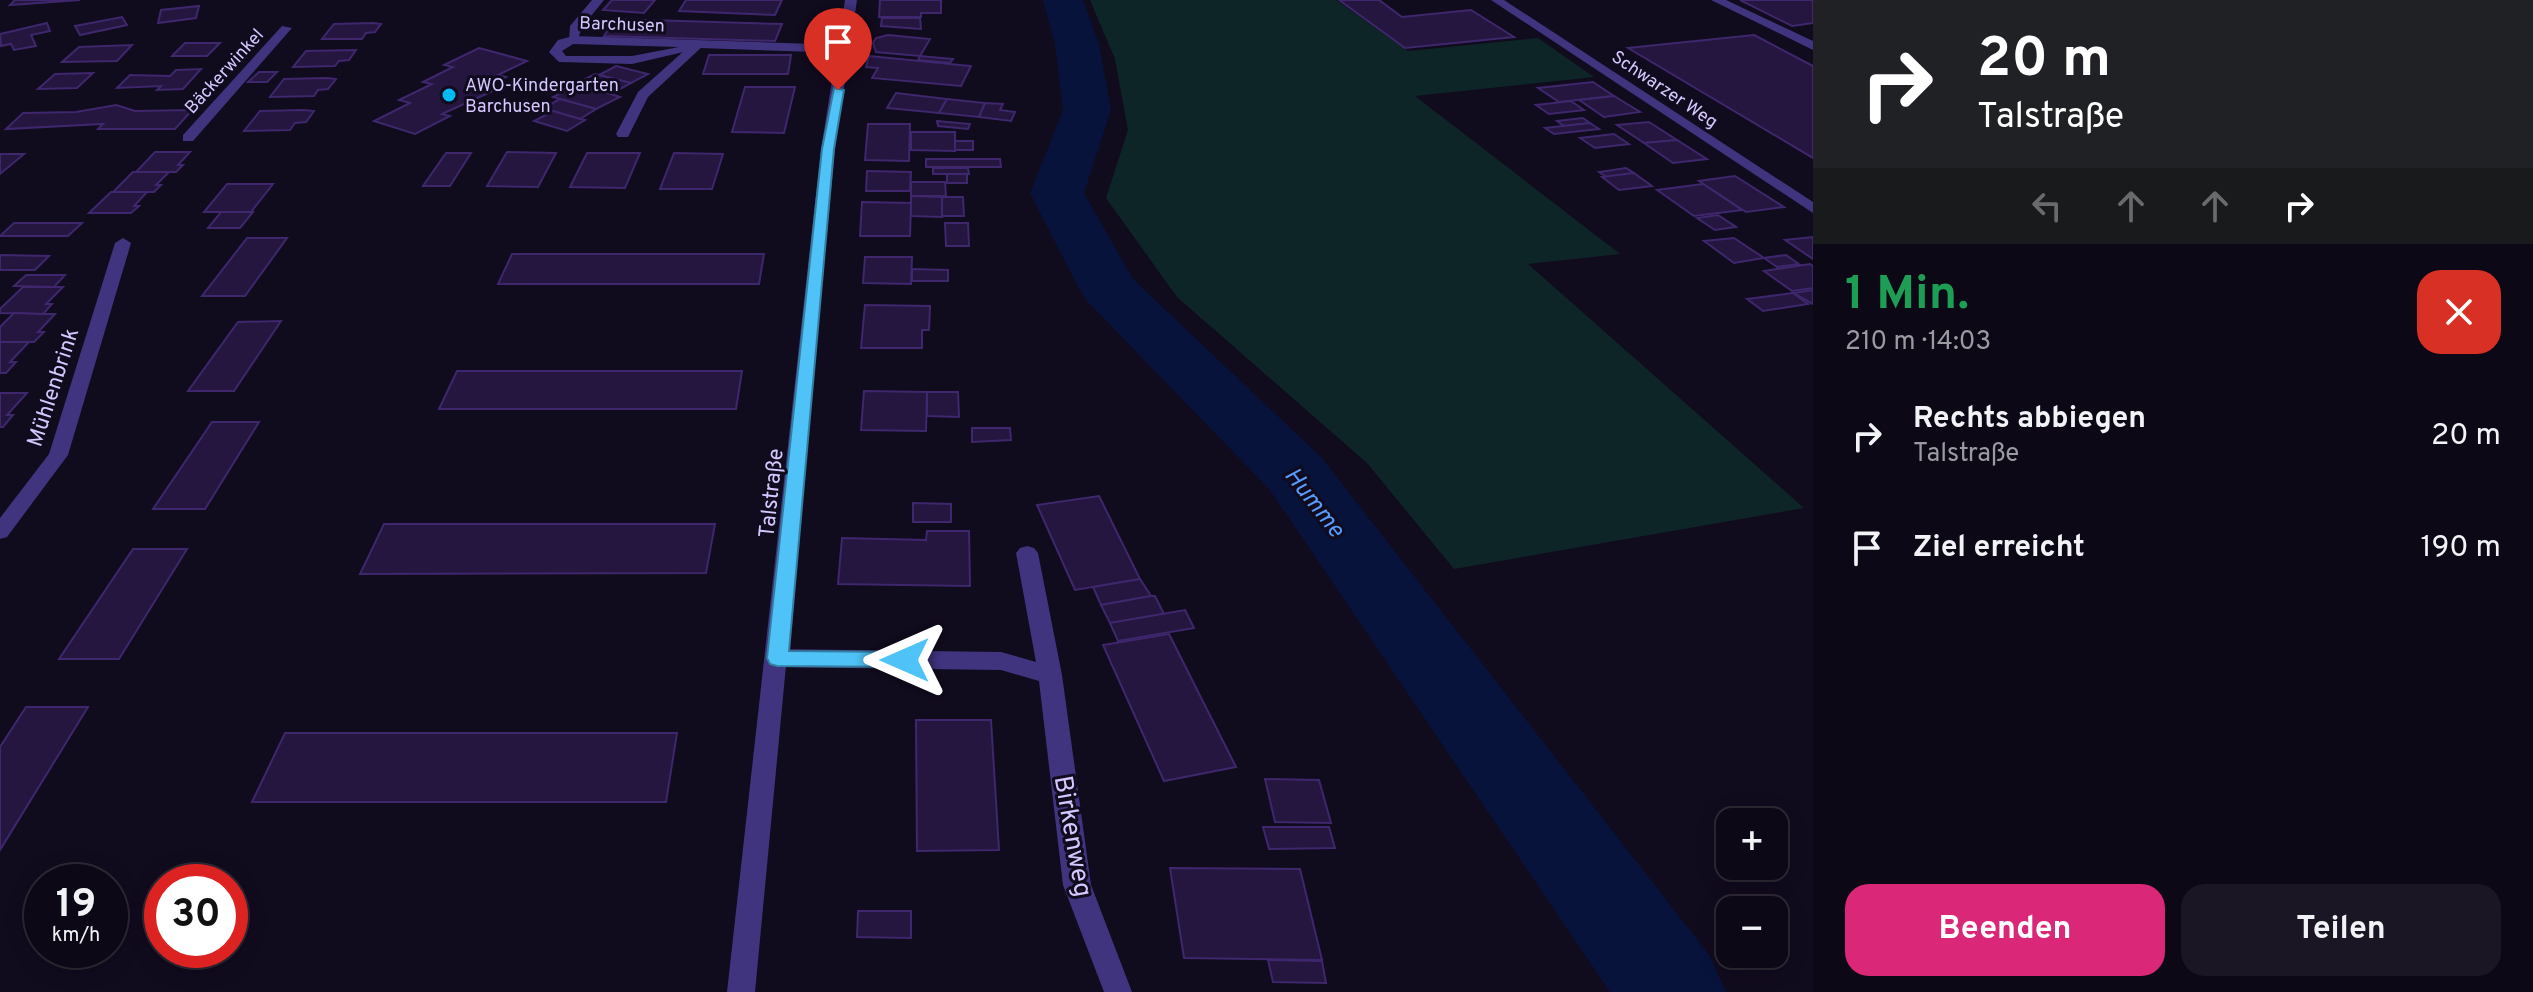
<!DOCTYPE html>
<html lang="de">
<head>
<meta charset="utf-8">
<style>
	:root { --surface:#0d0816; --page:#1b1623; --text:#f1f3f6; --muted:#9a9aa1; --line:#2d2935; --accent:#db2777 }
	body { margin:0; font-family:Overpass,sans-serif; background:var(--page); color:var(--text); height:100vh; display:flex; flex-direction:column; font-size:30px; white-space:nowrap }
	* { box-sizing:border-box; margin:0 }
	p { font-size:26px; color:var(--muted) }
	.icon { flex:none; width:44px; height:44px; fill:none; stroke:currentColor; stroke-width:2; stroke-linecap:round; stroke-linejoin:round }
	.map { position:relative; flex:1; overflow:hidden }
	.side { display:flex; flex-direction:column; background:var(--surface); width:720px }
	.side>* { flex:none }
	.hud { background:#202124; color:#fff; overflow:hidden }
	.controls { position:absolute; left:1716px; top:808px; display:grid; gap:16px }
	.controls a { display:grid; place-items:center; width:72px; height:72px; border-radius:16px; background:var(--surface); box-shadow:0 4px 20px #0003,0 0 0 2px var(--line); font-size:40px }
	.speed { position:absolute; left:24px; top:864px; display:flex; gap:16px; font-size:40px; font-weight:700; text-align:center }
	.speed>* { display:grid; place-content:center; width:104px; height:104px; border-radius:50%; background:var(--surface); box-shadow:0 4px 20px #0003,0 0 0 2px var(--line); line-height:1 }
	.speed small { font-size:20px; font-weight:400 }
	.speed .limit { border:12px solid #d22; background:#fff; color:#111 }
	.pin { position:absolute; display:grid; place-items:center; width:68px; height:68px; color:#fff; margin:-82px -34px; border-radius:50% 50% 50% 0; rotate:-45deg; box-shadow:0 0 8px #0007 }
	.pin .icon { rotate:45deg }
	.me { position:absolute; width:88px; margin:-44px; rotate:270deg; stroke-linejoin:round; filter:drop-shadow(0 0 6px #0008) }
	.turn { display:flex; align-items:center; gap:28px; height:168px; padding:0 32px; font-size:36px }
	.turn .icon { width:104px; height:104px; stroke-width:2.5 }
	.turn b { display:block; font-size:56px; line-height:68px }
	.lanes { display:flex; align-items:center; height:76px; padding:0 32px; background:#0003; justify-content:center; gap:40px; direction:ltr }
	.lanes .off { opacity:.35 }
	.round { display:grid; place-items:center; flex:none; width:84px; height:84px; border-radius:24px; background:var(--page) }
	.headline { display:flex; align-items:center; justify-content:space-between; height:136px; padding:0 32px }
	h1 { font-size:48px; font-weight:700; line-height:60px; color:#1e9e55 }
	.cta { display:flex; gap:16px; margin-top:auto; padding:16px 32px }
	.cta a { flex:1; height:92px; border-radius:24px; background:var(--accent); color:#fff; font-size:32px; font-weight:700; line-height:92px; text-align:center }
	.cta a+a { background:var(--page); color:var(--text) }
	ul { padding:0; list-style:none }
	li { display:flex; align-items:center; gap:24px; height:112px; padding:0 32px }
	li div { flex:1 }
	li b { display:block; font-size:30px }
	li em { font-style:normal }
	main { display:flex; flex:1; min-height:0 }
	.map>svg:first-child { display:block }
</style>
</head>
<body>
<main>
<div class="map">
<svg width="1813" height="992" viewBox="0 0 1813 992">
	<rect width="100%" height="100%" fill="#110b1e"/>
	<!-- green -->
	<polygon fill="#0e2528" points="1090,0 1336,0 1408,51 1538,38 1594,77 1415,96 1620,254 1528,264 1804,508 1454,569 1367,463 1177,297 1106,198 1128,130 1115,59"/>
	<g fill="none" stroke-linecap="round" stroke-linejoin="round">
		<!-- river -->
		<polygon fill="#07133b" fill-rule="evenodd" points="1043,0 1083,0 1099,44 1111,110 1084,193 1133,279 1322,458 1710,956 1726,992 1610,992 1270,490 1088,302 1079,289 1030,193 1063,110 1055,44"/>
	</g>
	<!-- building -->
	<g fill="#24163f" stroke="#3e276c" stroke-width="2">
		<polygon points="15,0 80,0 10,5"/>
		<polygon points="612,0 655,0 644,13 603,10"/>
		<polygon points="686,0 782,0 775,15 679,11"/>
		<polygon points="880,0 941,0 941,13 921,13 921,17 879,17"/>
		<polygon points="1339,0 1379,0 1402,17 1471,10 1514,37 1405,48"/>
		<polygon points="1740,0 1813,0 1813,23 1792,26"/>
		<polygon points="199,6 196,18 158,23 161,10"/>
		<polygon points="122,17 127,25 80,35 75,26"/>
		<polygon points="882,18 920,18 921,29 881,26"/>
		<polygon points="615,19 782,24 775,41 604,36"/>
		<polygon points="47,23 50,31 31,35 36,46 14,50 11,44 1,46 0,34"/>
		<polygon points="334,24 373,23 381,24 375,32 366,33 362,39 322,39"/>
		<polygon points="888,35 930,39 920,56 876,52 873,43 876,38"/>
		<polygon points="1754,35 1813,66 1813,158 1628,48"/>
		<polygon points="185,43 220,43 207,56 172,56"/>
		<polygon points="132,45 117,61 62,62 79,47"/>
		<polygon points="479,48 527,61 498,75 506,77 488,87 497,89 442,114 450,116 415,134 374,121 410,103 399,100 432,84 423,82 453,67 444,65"/>
		<polygon points="356,50 349,60 339,61 335,66 293,67 306,51"/>
		<polygon points="709,55 791,55 788,74 703,74"/>
		<polygon points="869,56 971,66 961,86 872,78 878,68 866,67"/>
		<polygon points="920,56 953,59 950,63 918,60"/>
		<polygon points="616,66 648,74 631,83 599,75"/>
		<polygon points="201,69 183,89 157,90 161,86 117,88 130,75 170,76 176,70"/>
		<polygon points="259,72 277,72 267,82 248,82"/>
		<polygon points="93,73 77,88 38,89 55,74"/>
		<polygon points="595,74 631,83 611,94 575,84"/>
		<polygon points="284,79 327,78 336,79 328,89 318,90 314,96 270,97"/>
		<polygon points="1593,82 1614,96 1559,102 1538,88"/>
		<polygon points="577,85 611,94 620,97 596,109 553,97"/>
		<polygon points="745,87 795,87 784,133 732,132"/>
		<polygon points="896,93 947,99 939,113 887,108"/>
		<polygon points="1614,96 1640,112 1604,117 1579,100"/>
		<polygon points="560,99 596,109 580,119 543,108"/>
		<polygon points="947,99 985,103 979,117 939,113"/>
		<polygon points="1571,101 1584,110 1549,114 1536,105"/>
		<polygon points="985,103 1003,104 1000,110 1015,112 1011,121 979,117"/>
		<polygon points="116,105 135,111 192,110 175,129 98,129 103,124 6,129 23,113 76,112"/>
		<polygon points="260,111 304,110 314,111 306,122 295,123 290,130 244,131"/>
		<polygon points="553,111 580,119 585,120 567,131 534,121"/>
		<polygon points="1583,118 1590,123 1564,126 1557,121"/>
		<polygon points="937,121 970,124 968,129 938,126"/>
		<polygon points="1649,122 1677,140 1644,143 1617,125"/>
		<polygon points="1590,123 1599,129 1554,134 1545,128"/>
		<polygon points="868,124 910,124 909,161 865,160"/>
		<polygon points="911,132 955,132 955,151 911,150"/>
		<polygon points="1614,134 1629,144 1595,148 1580,138"/>
		<polygon points="1677,140 1707,159 1673,163 1644,143"/>
		<rect x="955" y="141" width="18" height="9"/>
		<polygon points="155,152 190,152 178,165 183,165 176,172 136,172"/>
		<polygon points="507,152 556,153 538,187 487,186"/>
		<polygon points="446,153 471,153 450,186 423,186"/>
		<polygon points="587,153 640,153 625,188 570,187"/>
		<polygon points="674,153 723,154 712,189 660,189"/>
		<polygon points="0,154 24,154 0,174"/>
		<polygon points="926,159 1000,159 1001,167 926,167"/>
		<polygon points="933,168 968,168 969,174 933,174"/>
		<polygon points="1626,168 1634,173 1607,177 1599,172"/>
		<polygon points="867,171 911,172 910,191 866,191"/>
		<polygon points="133,172 169,172 156,185 161,185 154,192 113,192"/>
		<polygon points="1634,173 1652,186 1619,190 1602,177"/>
		<rect x="947" y="174" width="20" height="9"/>
		<polygon points="1735,176 1784,207 1746,212 1699,181"/>
		<polygon points="911,182 945,182 946,196 911,196"/>
		<polygon points="227,184 273,184 251,212 204,212"/>
		<polygon points="1703,184 1742,210 1694,216 1657,190"/>
		<polygon points="111,192 147,192 134,206 139,206 131,213 89,213"/>
		<polygon points="911,196 942,197 942,217 911,216"/>
		<polygon points="942,197 963,197 964,216 942,216"/>
		<polygon points="862,202 911,203 910,236 860,236"/>
		<polygon points="221,212 253,212 240,228 208,228"/>
		<polygon points="1718,215 1736,227 1715,230 1697,218"/>
		<polygon points="14,223 82,223 68,236 0,236"/>
		<polygon points="945,223 968,223 969,246 946,246"/>
		<polygon points="1813,237 1813,259 1785,240"/>
		<polygon points="247,238 287,238 245,296 202,296"/>
		<polygon points="1734,238 1764,258 1734,263 1704,241"/>
		<polygon points="512,254 764,254 759,284 498,284"/>
		<polygon points="0,255 49,256 35,270 0,270"/>
		<polygon points="1786,255 1799,264 1777,267 1764,258"/>
		<polygon points="865,257 912,257 911,284 863,283"/>
		<polygon points="1810,264 1813,266 1813,288 1792,291 1764,271"/>
		<polygon points="912,269 948,270 948,281 912,281"/>
		<polygon points="26,275 65,275 54,287 14,286"/>
		<polygon points="23,287 63,287 46,304 52,304 43,314 0,313 0,309"/>
		<polygon points="1813,290 1813,304 1793,293"/>
		<polygon points="1793,293 1808,304 1763,311 1747,299"/>
		<polygon points="865,305 930,306 929,330 922,330 922,348 861,348"/>
		<polygon points="14,313 43,314 55,314 38,332 44,332 34,342 0,342 0,327"/>
		<polygon points="281,321 234,391 188,391 238,322"/>
		<polygon points="0,342 29,342 10,362 16,362 6,373 0,373"/>
		<polygon points="457,371 742,371 736,409 439,409"/>
		<polygon points="864,391 927,392 926,431 861,430"/>
		<polygon points="927,392 958,392 959,417 927,416"/>
		<polygon points="0,393 27,393 7,415 13,415 3,427 0,427"/>
		<polygon points="212,422 259,422 205,509 153,509"/>
		<polygon points="972,428 1010,428 1011,440 972,442"/>
		<polygon points="1099,496 1140,579 1075,590 1037,505"/>
		<polygon points="913,503 951,504 951,522 913,522"/>
		<polygon points="384,524 715,524 706,573 360,574"/>
		<polygon points="927,531 969,531 970,586 838,584 842,538 926,540"/>
		<polygon points="133,549 187,549 119,659 59,659"/>
		<polygon points="1140,579 1151,596 1101,605 1093,587"/>
		<polygon points="1151,596 1155,596 1164,614 1110,623 1101,605"/>
		<polygon points="1185,610 1194,628 1118,641 1110,623"/>
		<polygon points="1169,634 1236,767 1164,781 1103,645"/>
		<polygon points="26,707 88,707 0,850 0,747"/>
		<polygon points="916,720 991,720 999,850 917,851"/>
		<polygon points="285,733 677,733 666,802 252,802"/>
		<polygon points="1265,779 1319,780 1331,823 1275,822"/>
		<polygon points="1263,827 1329,827 1335,848 1269,849"/>
		<polygon points="1170,868 1300,869 1322,960 1184,958"/>
		<polygon points="858,911 911,911 911,938 857,937"/>
		<polygon points="1268,960 1322,961 1326,983 1273,982"/>
	</g>
	<g fill="none" stroke-linecap="round" stroke-linejoin="round">
		<!-- service -->
		<g fill="#40347f" fill-rule="evenodd">
			<polygon points="592,0 604,0 582,27 577,42 569,42 570,26"/>
			<polygon points="694,42 704,45 648,97 628,137 618,137 616,134 638,92"/>
		</g>
		<!-- minor -->
		<g fill="#40347f" fill-rule="evenodd">
			<polygon points="1491,0 1504,0 1813,202 1813,213"/>
			<polygon points="1711,0 1726,0 1813,41 1813,50"/>
			<polygon points="282,26 292,28 193,141 183,141 183,135"/>
			<path d="M573 36 844 45 850 49 844 53 701 48 632 64 559 62 549 52 558 40ZM573 44 679 47 632 56H566L562 51Z"/>
			<polygon points="123,238 131,243 68,455 7,537 0,539 0,518 49,454 115,243"/>
			<polygon points="1027,546 1034,548 1038,553 1062,675 1091,885 1132,992 1104,992 1063,885 1039,681 1001,670 777,667 769,664 766,658 769,652 777,649 1001,652 1036,662 1016,553 1020,548"/>
		</g>
		<!-- tertiary -->
		<polygon fill="#40347f" fill-rule="evenodd" points="845,0 857,0 835,149 755,992 727,992 821,149"/>
	</g>
	<!-- route -->
	<polygon fill="#4fc3f7" stroke="#337fa1" stroke-width="2" points="834,88 844,90 834,149 789,651 905,652 913,654 916,660 913,665 905,667 777,666 770,664 767,658 822,149"/>
	<!-- markers -->
	<circle fill="#00bbf3" stroke="#110b1e" stroke-width="3" cx="449" cy="95" r="8"/>
	<g text-anchor="middle" stroke-width="6" stroke-linejoin="round" paint-order="stroke">
		<!-- far-street labels -->
		<g font-size="18" fill="#d5c8ff" stroke="#110b1e">
			<text transform="translate(622 24) rotate(2)" y="6">Barchusen</text>
			<text transform="translate(224 71) rotate(-48)" y="6">Bäckerwinkel</text>
			<text transform="translate(1665 89) rotate(34)" y="6">Schwarzer Weg</text>
		</g>
		<!-- far-poi labels -->
		<g font-size="18" fill="#d5c8ff" stroke="#110b1e" text-anchor="start">
			<text x="465" y="91">AWO-Kindergarten<tspan x="465" dy="21">Barchusen</tspan></text>
		</g>
		<!-- street labels -->
		<g font-size="22" fill="#d5c8ff" stroke="#110b1e">
			<text transform="translate(52 387) rotate(-72)" y="8">Mühlenbrink</text>
			<text transform="translate(770 493) rotate(-84)" y="8">Talstraße</text>
		</g>
		<!-- water labels -->
		<g font-size="24" font-style="italic" fill="#569bff" stroke="#110b1e">
			<text transform="translate(1315 502) rotate(52)" y="8">Humme</text>
		</g>
		<!-- near-street labels -->
		<g font-size="26" fill="#d5c8ff" stroke="#110b1e">
			<text transform="translate(1074 836) rotate(80)" y="9">Birkenweg</text>
		</g>
	</g>
</svg>
<div class="controls">
<a>+</a>
<a>−</a>
</div>
<div class="speed"><div>19<small>km/h</small></div><div class="limit">30</div></div>
<div class="pin" style="left:838px;top:90px;background:#d93025"><svg class="icon" aria-label="arrive" viewBox="0 0 24 24"><path d="M6 21V4h12l-3 4 3 4H6"/></svg></div>
<svg class="me" style="left:905px;top:660px" viewBox="-20 -20 40 40"><path d="M0-17L14 15 0 8-14 15z" fill="#4fc3f7" stroke="#fff" stroke-width="4"/></svg>
</div>
<section class="side">
<div class="hud">
<div class="turn"><svg class="icon" aria-label="right" viewBox="0 0 24 24"><path d="M7 20v-9h11M14 6l5 5-5 5"/></svg><div><b>20 m</b>Talstraße</div></div>
<div class="lanes"><svg class="icon off" aria-label="left" viewBox="0 0 24 24"><path d="M17 20v-9H6M10 6l-5 5 5 5"/></svg><svg class="icon off" aria-label="ahead" viewBox="0 0 24 24"><path d="M12 20V5M6 11l6-6 6 6"/></svg><svg class="icon off" aria-label="ahead" viewBox="0 0 24 24"><path d="M12 20V5M6 11l6-6 6 6"/></svg><svg class="icon" aria-label="right" viewBox="0 0 24 24"><path d="M7 20v-9h11M14 6l5 5-5 5"/></svg></div>
</div>
<div class="headline"><div><h1>1 Min.</h1><p>210 m · 14:03</p></div><a class="round" style="background:#d93025;color:#fff"><svg class="icon" aria-label="close" viewBox="0 0 24 24"><path d="M6 6l12 12M18 6L6 18"/></svg></a></div>
<ul>
<li><svg class="icon" aria-label="right" viewBox="0 0 24 24"><path d="M7 20v-9h11M14 6l5 5-5 5"/></svg><div><b>Rechts abbiegen</b><p>Talstraße</p></div><em>20 m</em></li>
<li><svg class="icon" aria-label="arrive" viewBox="0 0 24 24"><path d="M6 21V4h12l-3 4 3 4H6"/></svg><div><b>Ziel erreicht</b></div><em>190 m</em></li>
</ul>
<div class="cta"><a>Beenden</a><a>Teilen</a></div>
</section>
</main>
</body>
</html>
